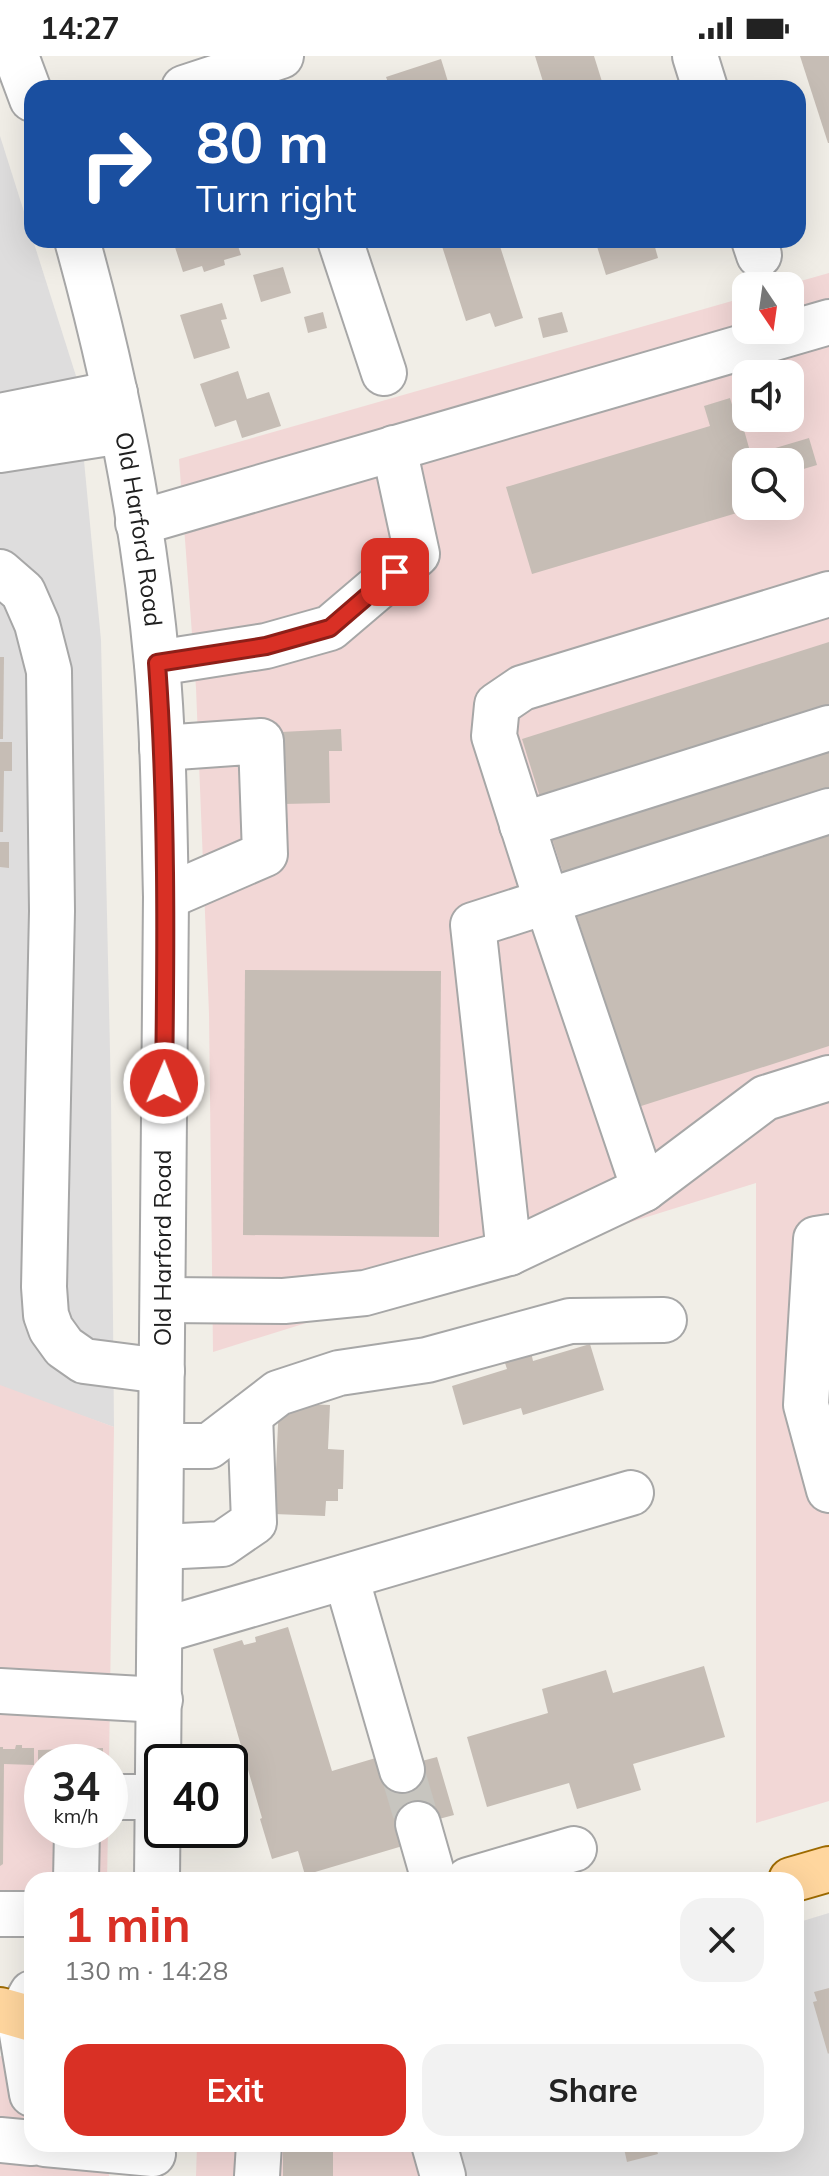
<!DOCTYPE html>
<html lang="en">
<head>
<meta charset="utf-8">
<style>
	:root { --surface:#fff; --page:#f2f2f2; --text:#222; --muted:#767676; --accent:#d93025 }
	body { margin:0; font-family:Mulish,sans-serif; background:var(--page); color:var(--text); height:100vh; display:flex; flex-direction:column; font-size:30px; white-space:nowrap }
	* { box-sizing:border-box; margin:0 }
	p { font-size:26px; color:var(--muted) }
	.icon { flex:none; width:44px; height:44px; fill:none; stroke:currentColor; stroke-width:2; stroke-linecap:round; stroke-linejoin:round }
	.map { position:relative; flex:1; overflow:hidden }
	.panel { position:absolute; left:24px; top:1816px; width:780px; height:280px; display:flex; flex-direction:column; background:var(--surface); border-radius:24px; box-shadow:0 8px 32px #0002 }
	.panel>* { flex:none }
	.banner { position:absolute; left:24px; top:24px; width:782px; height:168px; border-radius:24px; box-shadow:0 8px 32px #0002; background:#1a4fa0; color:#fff; overflow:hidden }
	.needle { width:52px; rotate:167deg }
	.tools { position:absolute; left:732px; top:216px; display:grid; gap:16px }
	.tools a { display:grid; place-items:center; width:72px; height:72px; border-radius:16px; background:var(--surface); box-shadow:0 8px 32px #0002; font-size:40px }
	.speed { position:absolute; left:24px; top:1688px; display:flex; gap:16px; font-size:40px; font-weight:700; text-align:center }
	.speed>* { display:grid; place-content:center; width:104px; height:104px; border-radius:50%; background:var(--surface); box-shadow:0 8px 32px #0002; line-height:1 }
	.speed small { font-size:20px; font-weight:400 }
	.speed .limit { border:4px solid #111; border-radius:12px; background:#fff; color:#111 }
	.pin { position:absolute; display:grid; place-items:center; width:68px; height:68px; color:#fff; margin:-34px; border-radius:16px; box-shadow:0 4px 12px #0006 }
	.me { position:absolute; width:88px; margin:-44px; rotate:1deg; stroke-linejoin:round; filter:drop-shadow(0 0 6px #0008) }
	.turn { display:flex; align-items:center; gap:28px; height:168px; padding:0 40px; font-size:36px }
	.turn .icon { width:104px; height:104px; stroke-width:2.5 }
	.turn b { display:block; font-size:56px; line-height:68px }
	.round { display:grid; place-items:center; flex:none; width:84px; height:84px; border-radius:24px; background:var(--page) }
	.head { display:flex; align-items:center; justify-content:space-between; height:136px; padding:0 40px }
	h1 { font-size:48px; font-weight:700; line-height:60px; color:var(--accent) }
	.cta { display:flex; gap:16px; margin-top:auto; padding:16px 40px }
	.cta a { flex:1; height:92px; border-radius:24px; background:var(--accent); color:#fff; font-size:32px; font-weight:700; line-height:92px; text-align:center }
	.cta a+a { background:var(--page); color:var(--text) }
	.status { display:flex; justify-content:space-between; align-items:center; height:56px; padding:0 40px; background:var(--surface); direction:ltr }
	.status svg { height:22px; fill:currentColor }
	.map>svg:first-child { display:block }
</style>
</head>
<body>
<div class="status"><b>14:27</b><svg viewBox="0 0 49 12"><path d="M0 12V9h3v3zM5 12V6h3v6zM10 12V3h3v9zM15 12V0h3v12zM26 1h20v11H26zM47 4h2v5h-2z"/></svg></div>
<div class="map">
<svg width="829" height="2120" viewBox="0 0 829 2120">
	<rect width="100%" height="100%" fill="#f1eee7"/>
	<!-- residential -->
	<g fill="#dedddd">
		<polygon points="0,80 76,320 101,584 111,1041 114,1371 0,1331"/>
		<polygon points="829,1857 829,2120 467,2120 457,2088 796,2088 796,1867"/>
	</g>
	<!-- commercial -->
	<g fill="#f2d7d6" fill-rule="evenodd">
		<path d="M829 217V1745L756 1767V1127L213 1296 209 957 196 632 179 403 746 241V274H790V230H783ZM746 318H790V362H746ZM746 406H790V450H746Z"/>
		<polygon points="0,1329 114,1371 109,1706 42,1706 42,1774 108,1774 107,1824 32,1824 32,1881 0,1879"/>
		<polygon points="0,2000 32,2006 32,2088 110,2088 109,2120 0,2120"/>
		<polygon points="197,2088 457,2088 467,2120 196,2120"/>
	</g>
	<!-- building -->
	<g fill="#c6bdb5">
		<polygon points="535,0 594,0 604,32 545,32"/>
		<polygon points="800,0 829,0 829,87 828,87"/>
		<polygon points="441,3 450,32 390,32 386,21"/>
		<polygon points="169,184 236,184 241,199 224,204 225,209 204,216 202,210 183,216 174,188 171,188"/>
		<polygon points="440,184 498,184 523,262 495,271 490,257 466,265"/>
		<polygon points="595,184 653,184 658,202 606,219"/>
		<polygon points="283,211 291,237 261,246 253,219"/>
		<polygon points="222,247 227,263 221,264 230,292 194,303 180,259"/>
		<polygon points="323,256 327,272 308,277 304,261"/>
		<polygon points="562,256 568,276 543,282 538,262"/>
		<polygon points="238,315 247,343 269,336 281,370 242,382 236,364 215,371 200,328"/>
		<polygon points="730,342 740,375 744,374 753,406 746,406 746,450 757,451 532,518 506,431 710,370 704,350"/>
		<polygon points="809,382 817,409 790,417 790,406 776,406 772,393"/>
		<polygon points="829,586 829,649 540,741 522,683"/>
		<polygon points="0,601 4,601 3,683 0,683"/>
		<polygon points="341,673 342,695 329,695 330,747 283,748 281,676"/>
		<polygon points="0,686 12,686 12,715 4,715 3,776 0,776"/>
		<polygon points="829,688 829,737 564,820 550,776"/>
		<polygon points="829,776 829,990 638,1051 576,857"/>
		<polygon points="0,786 9,786 9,812 0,811"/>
		<polygon points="245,914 441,915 439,1181 243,1179"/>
		<polygon points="590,1288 604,1334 523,1359 521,1352 463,1369 452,1330 507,1313 504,1304 531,1296 533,1305"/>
		<polygon points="279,1347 330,1349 328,1393 344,1394 343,1433 338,1433 338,1445 326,1445 325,1460 274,1458"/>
		<polygon points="288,1571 332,1715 379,1701 418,1706 437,1701 454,1759 401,1773 406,1789 305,1819 298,1795 272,1803 260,1763 262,1762 213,1593 242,1584 244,1589 256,1586 255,1581"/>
		<polygon points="704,1610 725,1681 633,1708 641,1734 577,1753 569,1727 487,1751 467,1681 548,1657 542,1633 606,1614 613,1637"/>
		<polygon points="16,1689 22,1689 22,1692 34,1692 34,1709 4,1708 3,1808 0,1810 0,1691 3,1691 3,1693 15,1693"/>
		<polygon points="103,1692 103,1706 42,1706 42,1710 38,1710 38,1694"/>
		<polygon points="829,1932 829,1997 828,1998 813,1946 817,1945 814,1936"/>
		<rect x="283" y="2088" width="50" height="32"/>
		<polygon points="623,2088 655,2088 658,2098 627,2106"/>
	</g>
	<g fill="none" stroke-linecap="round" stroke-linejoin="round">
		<!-- minor-tunnel -->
		<polyline stroke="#c7c5bf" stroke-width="44" stroke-dasharray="44 22" stroke-linecap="butt" points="402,1714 418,1768"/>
		<defs>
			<g id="minor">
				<polyline points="16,0 32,43"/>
				<polyline points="695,0 705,32"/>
				<polyline points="184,32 281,0"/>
				<path id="s1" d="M77 184C115 321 144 467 157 609 164 686 164 763 166 841L157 1824"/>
				<polyline points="340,184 384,317"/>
				<polyline points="754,184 759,199"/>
				<polyline points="0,360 115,337"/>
				<polyline points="0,394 122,375"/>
				<polyline points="138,467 829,266"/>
				<polyline points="0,516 23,536 37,568 49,615 52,855 44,1231 46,1259 51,1273 64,1291 84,1305 162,1315"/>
				<polyline points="157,607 266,590 330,572 417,498 394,392"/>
				<polyline points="162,692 261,685 265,798 166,841"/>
				<polyline points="829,755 473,869 509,1197 644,1133 765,1042 829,1022"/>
				<polyline points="522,769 829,672"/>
				<polyline points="644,1133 547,846 494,680 497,649 522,632 829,538"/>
				<polyline points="829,1181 816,1183 806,1349 829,1434"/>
				<polyline points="163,1244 284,1245 365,1237 509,1197"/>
				<polyline points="162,1390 209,1390 278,1337 339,1317 427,1304 570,1265 664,1264"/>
				<polyline points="161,1491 222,1488 254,1466 250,1359"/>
				<polyline points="346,1521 402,1714"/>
				<polyline points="160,1575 631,1437"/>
				<polyline points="0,1635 160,1644"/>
				<polyline points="110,1741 158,1741"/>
				<polyline points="418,1768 434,1824"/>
				<polyline points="76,1824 77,1774"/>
				<polyline points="468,1824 574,1793"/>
				<polyline points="0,1858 32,1858"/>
				<polyline points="32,1937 19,1960 32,2038"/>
				<polyline points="0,2084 32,2087"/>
				<polyline points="45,2088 153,2098"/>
				<polyline points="434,2088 443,2120"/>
				<polyline points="257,2120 259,2088"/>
			</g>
			<g id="major">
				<polyline points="791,1824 829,1813"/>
				<polyline points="0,1954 32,1963"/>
			</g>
		</defs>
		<!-- minor casing -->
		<use href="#minor" stroke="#a7a7a7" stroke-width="48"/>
		<!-- major casing -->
		<use href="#major" stroke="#9d6a00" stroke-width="48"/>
		<!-- minor -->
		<use href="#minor" stroke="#fff" stroke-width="44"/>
		<!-- major -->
		<use href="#major" stroke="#ffd69e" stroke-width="44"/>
	</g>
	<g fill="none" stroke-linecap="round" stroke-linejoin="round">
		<defs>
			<path id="route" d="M164 1027C166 887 167 746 157 607L266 590 330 572 395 516"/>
		</defs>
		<!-- route casing -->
		<use href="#route" stroke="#8d1f18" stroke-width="20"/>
		<!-- route -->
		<use href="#route" stroke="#d93025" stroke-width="14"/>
	</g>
	<g text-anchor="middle" stroke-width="6" stroke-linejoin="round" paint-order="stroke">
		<!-- street labels -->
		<g font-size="24" fill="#202020" stroke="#fff">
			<text dy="8" stroke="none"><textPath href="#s1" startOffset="296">Old Harford Road</textPath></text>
			<text transform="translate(163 1192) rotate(-90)" y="8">Old Harford Road</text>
		</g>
	</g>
</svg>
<div class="tools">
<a><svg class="needle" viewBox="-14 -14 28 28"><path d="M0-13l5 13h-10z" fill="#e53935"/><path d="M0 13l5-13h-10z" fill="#767676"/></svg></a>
<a><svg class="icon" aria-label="sound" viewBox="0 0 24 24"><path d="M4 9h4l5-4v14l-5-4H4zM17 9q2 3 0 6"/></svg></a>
<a><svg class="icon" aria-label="search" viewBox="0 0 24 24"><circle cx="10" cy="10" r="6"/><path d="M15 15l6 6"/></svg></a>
</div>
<div class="speed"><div>34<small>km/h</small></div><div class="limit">40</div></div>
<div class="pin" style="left:395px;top:516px;background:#d93025"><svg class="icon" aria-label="arrive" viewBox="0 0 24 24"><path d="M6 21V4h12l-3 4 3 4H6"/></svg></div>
<svg class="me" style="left:164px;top:1027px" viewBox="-20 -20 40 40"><circle r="17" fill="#d93025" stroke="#fff" stroke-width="3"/><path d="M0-11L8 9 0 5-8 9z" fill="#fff"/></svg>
<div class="banner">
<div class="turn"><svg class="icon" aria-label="right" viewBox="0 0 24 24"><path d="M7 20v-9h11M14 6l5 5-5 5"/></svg><div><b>80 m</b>Turn right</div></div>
</div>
<section class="panel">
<div class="head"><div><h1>1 min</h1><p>130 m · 14:28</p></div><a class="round"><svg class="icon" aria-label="close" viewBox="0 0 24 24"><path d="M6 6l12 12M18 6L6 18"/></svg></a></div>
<div class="cta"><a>Exit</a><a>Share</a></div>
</section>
</div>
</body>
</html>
